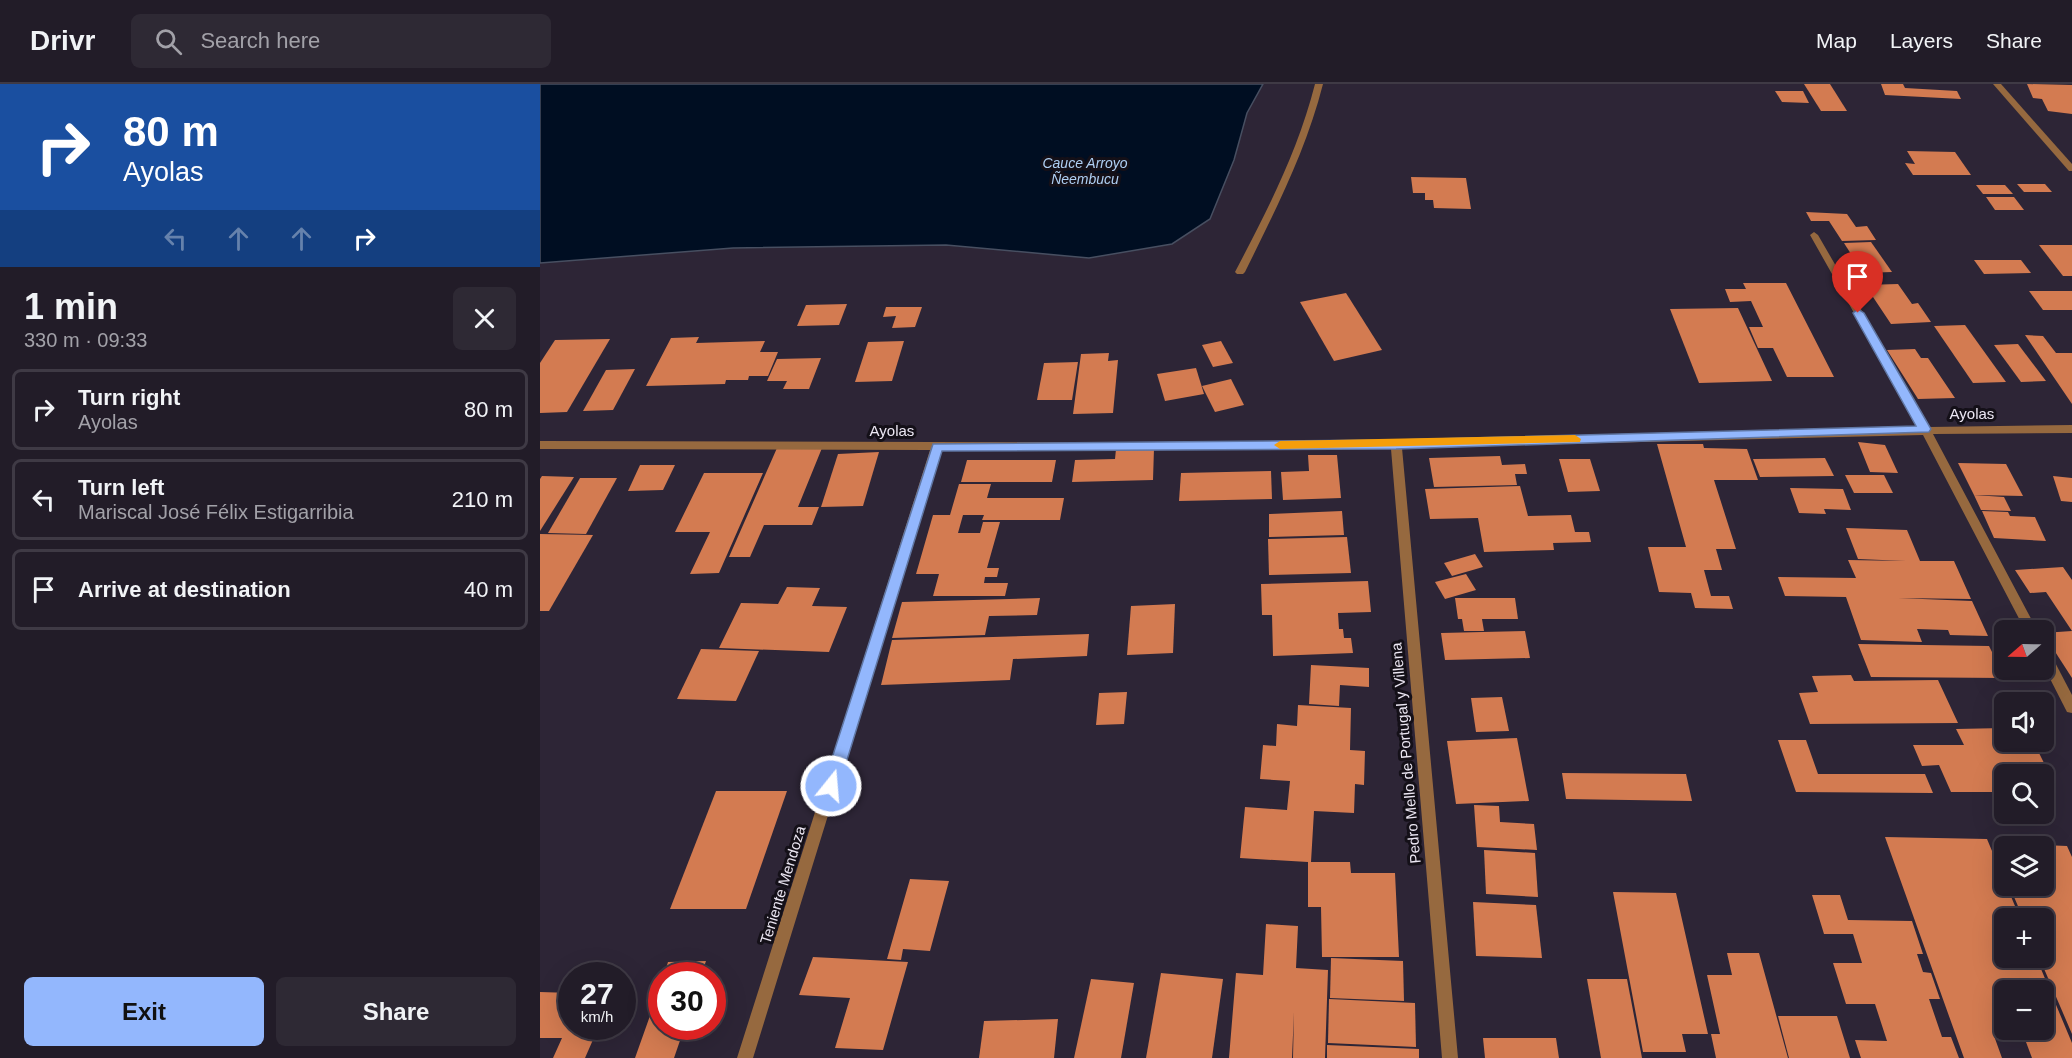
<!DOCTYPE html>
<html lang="en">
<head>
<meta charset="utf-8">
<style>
	:root { --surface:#221c28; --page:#2e2934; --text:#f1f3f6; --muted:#a2a1a8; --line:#3f3a45; --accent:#93b7fd }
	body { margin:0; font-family:Helvetica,sans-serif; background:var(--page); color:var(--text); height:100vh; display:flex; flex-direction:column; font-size:22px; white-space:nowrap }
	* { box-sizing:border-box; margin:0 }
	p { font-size:20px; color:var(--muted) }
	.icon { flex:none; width:33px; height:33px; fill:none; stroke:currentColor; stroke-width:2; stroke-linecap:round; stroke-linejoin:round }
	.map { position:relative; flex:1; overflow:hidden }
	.drawer { display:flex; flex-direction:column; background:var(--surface); width:540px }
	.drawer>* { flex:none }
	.guide { background:#1a4fa0; color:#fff; overflow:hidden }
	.needle { width:39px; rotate:250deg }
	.controls { position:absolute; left:1454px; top:536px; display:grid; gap:12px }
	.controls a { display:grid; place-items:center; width:60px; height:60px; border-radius:9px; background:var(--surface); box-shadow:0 6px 24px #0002,0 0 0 2px var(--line); font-size:30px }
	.speed { position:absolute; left:18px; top:878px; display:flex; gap:12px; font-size:30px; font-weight:700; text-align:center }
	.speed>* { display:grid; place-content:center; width:78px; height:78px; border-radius:50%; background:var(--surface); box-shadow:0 6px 24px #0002,0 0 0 2px var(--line); line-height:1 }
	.speed small { font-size:15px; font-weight:400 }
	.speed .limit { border:9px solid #d22; background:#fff; color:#111 }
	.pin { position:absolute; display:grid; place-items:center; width:51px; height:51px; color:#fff; margin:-62px -26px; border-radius:50% 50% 50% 0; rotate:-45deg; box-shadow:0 0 6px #0007 }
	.pin .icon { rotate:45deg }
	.me { position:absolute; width:66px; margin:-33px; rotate:17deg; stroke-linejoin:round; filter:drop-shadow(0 0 4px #0008) }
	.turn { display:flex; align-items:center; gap:21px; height:126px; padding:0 24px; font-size:27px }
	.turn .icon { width:78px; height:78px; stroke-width:2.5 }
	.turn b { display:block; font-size:42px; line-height:51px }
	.lanes { display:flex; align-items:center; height:57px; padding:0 24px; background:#0003; justify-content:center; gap:30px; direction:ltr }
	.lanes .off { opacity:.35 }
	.round { display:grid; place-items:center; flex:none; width:63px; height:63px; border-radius:9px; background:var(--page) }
	.overview { display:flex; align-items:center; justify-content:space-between; height:102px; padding:0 24px }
	h1 { font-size:36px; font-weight:600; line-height:45px }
	.button { display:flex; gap:12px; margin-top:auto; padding:12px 24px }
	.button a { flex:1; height:69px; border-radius:9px; background:var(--accent); color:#111; font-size:24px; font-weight:600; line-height:69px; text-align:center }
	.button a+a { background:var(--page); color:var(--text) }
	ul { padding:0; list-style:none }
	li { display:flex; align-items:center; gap:18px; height:81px; margin:0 12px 9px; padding:0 12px; border:3px solid var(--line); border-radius:9px }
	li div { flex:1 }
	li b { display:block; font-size:22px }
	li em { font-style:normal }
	header { display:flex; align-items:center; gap:36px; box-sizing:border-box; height:84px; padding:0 30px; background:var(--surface); border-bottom:2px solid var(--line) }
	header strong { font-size:28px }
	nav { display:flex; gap:33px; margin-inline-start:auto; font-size:21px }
	.search { width:420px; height:54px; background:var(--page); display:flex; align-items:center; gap:15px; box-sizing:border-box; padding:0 21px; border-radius:9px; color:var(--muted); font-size:22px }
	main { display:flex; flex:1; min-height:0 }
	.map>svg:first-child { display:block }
</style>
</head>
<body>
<header>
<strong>Drivr</strong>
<div class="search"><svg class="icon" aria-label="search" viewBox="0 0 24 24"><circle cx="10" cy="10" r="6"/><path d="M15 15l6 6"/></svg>Search here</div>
<nav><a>Map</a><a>Layers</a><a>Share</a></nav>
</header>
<main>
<section class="drawer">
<div class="guide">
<div class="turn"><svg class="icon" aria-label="right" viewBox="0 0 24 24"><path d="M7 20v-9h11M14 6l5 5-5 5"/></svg><div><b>80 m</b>Ayolas</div></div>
<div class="lanes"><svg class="icon off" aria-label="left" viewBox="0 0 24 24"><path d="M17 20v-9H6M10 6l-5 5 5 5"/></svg><svg class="icon off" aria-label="ahead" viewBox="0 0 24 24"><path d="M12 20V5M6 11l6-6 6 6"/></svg><svg class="icon off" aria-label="ahead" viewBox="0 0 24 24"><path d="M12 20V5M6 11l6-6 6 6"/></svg><svg class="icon" aria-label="right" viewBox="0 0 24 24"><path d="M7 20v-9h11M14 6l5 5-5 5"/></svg></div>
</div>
<div class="overview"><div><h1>1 min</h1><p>330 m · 09:33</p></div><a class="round"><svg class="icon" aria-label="close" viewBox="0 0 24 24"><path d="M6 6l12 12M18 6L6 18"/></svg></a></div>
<ul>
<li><svg class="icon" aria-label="right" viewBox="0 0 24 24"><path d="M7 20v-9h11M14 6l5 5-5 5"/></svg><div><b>Turn right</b><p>Ayolas</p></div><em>80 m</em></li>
<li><svg class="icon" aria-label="left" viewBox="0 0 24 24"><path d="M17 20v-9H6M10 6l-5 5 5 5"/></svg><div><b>Turn left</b><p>Mariscal José Félix Estigarribia</p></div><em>210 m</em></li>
<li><svg class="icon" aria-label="arrive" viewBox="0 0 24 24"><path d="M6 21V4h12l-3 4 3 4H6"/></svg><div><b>Arrive at destination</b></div><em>40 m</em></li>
</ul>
<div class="button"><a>Exit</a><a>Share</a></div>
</section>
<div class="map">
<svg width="1532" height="974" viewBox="0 0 1532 974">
	<rect width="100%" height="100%" fill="#2d2536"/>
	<!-- water -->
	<polygon fill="#000e22" stroke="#474f61" stroke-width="1.5" points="0,0 723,0 707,29 694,76 670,135 632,160 549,174 406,161 193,164 0,179"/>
	<!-- building -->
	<g fill="#d37b51" fill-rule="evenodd">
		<polygon points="1264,0 1290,0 1307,27 1281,27"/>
		<polygon points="1341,0 1363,0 1365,4 1417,7 1421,15 1345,11"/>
		<polygon points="1487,0 1532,1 1532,30 1508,27 1502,15 1493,14"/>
		<polygon points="1235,7 1263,7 1269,19 1242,18"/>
		<polygon points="1367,67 1415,68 1431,91 1373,91 1365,79 1375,80"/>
		<polygon points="871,93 926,94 931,125 894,124 893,116 885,116 885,109 873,109"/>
		<polygon points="1477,100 1505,100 1512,108 1484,108"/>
		<polygon points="1436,101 1465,101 1473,110 1443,110"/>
		<polygon points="1446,113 1474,113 1484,126 1455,126"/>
		<polygon points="1266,128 1307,130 1316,143 1327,142 1336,156 1302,157 1289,137 1271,137"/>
		<polygon points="1331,158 1352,188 1323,189 1304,159"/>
		<polygon points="1499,161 1532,161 1532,192 1523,192"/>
		<polygon points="1434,176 1481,176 1491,189 1444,190"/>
		<polygon points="1203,199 1246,199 1294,293 1247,293 1233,264 1218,264 1209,243 1223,243 1211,217 1190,218 1185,205 1206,205"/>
		<polygon points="1358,200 1372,220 1378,219 1391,238 1351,240 1325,201"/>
		<polygon points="1489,207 1532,207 1532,226 1503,226"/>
		<polygon points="806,209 842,266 794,277 760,218"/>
		<polygon points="307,220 299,241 257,242 266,221"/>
		<polygon points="346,223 382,223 375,243 352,244 356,232 343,233"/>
		<polygon points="1198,224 1232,297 1159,299 1130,225"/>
		<polygon points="1425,241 1466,298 1433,299 1394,242"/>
		<polygon points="1485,251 1503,252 1516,269 1532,269 1532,320"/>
		<polygon points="159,253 156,259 225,257 220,268 238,268 228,292 209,292 208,296 186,296 185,300 106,302 131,254"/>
		<polygon points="70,255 27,328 0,329 0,279 15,256"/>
		<polygon points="364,257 352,297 315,298 328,258"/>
		<polygon points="681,257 693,279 673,283 662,261"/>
		<polygon points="1478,260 1506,297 1481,298 1454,261"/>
		<polygon points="1375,265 1381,274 1388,274 1415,314 1378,315 1347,266"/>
		<polygon points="569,269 568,277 578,276 573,329 533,330 541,270"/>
		<polygon points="281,274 269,305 243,305 247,297 227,297 237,275"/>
		<polygon points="538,278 532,316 497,316 504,279"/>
		<polygon points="656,284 664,310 625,317 617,290"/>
		<polygon points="95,285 73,326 43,327 66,286"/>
		<polygon points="691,295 704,321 675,328 662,302"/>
		<polygon points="1318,358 1345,361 1358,389 1330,388"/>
		<polygon points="1117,360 1163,360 1164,364 1207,365 1218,396 1174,396 1196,465 1176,465 1182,486 1164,486 1171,512 1189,512 1193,525 1155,524 1151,509 1119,508 1108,463 1146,463"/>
		<polygon points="237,364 282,364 258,423 279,423 272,441 224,441 210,473 189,473"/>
		<polygon points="614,364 613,396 532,398 535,376 575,375 576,365"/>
		<polygon points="339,368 323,422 281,423 298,370"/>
		<polygon points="768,371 797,371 801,414 743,416 741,388 769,387"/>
		<polygon points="960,372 962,381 985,380 987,390 975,390 977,401 894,403 889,374"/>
		<polygon points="1285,374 1294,392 1220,393 1213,375"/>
		<polygon points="1019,375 1050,375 1060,407 1028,408"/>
		<polygon points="427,376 516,376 512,398 421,398"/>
		<polygon points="1418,379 1466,380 1483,412 1434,411"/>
		<polygon points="100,381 135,381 123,406 88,407"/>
		<polygon points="731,387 732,415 639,417 641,389"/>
		<polygon points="164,389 223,389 179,489 150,490 170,448 135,448"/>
		<polygon points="1305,391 1344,391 1353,409 1314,409"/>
		<polygon points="2,392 34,393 0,447 0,395"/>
		<polygon points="1513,392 1532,394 1532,418 1521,417"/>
		<polygon points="40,394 77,394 46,450 8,449"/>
		<polygon points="419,400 451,400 447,414 524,414 520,436 442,436 444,431 423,431 418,449 440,449 443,438 460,438 447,484 459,484 457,493 445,493 444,499 468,499 465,512 393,512 399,490 376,490 393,431 410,431"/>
		<polygon points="980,402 988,432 1031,431 1035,448 1049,448 1051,458 1013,459 1014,466 944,468 938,434 890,435 885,405"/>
		<polygon points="1250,404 1303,405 1311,426 1284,425 1286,430 1259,429"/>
		<polygon points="1434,411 1464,413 1471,427 1441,426"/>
		<polygon points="802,427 804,451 729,453 729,430"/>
		<polygon points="1442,427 1468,428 1470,432 1495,433 1506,457 1454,454"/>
		<polygon points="1306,444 1367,446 1380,477 1414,477 1431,515 1358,514 1432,517 1448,552 1410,551 1408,546 1377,545 1382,558 1321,556 1306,513 1245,512 1238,493 1316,494 1308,476 1366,477 1318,475"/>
		<polygon points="0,450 53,451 9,527 0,527"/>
		<polygon points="807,453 811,489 729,491 728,455"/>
		<polygon points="935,470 943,483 912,492 904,479"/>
		<polygon points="1523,483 1532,496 1532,547 1506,508 1490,509 1475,486"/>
		<polygon points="926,490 936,506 905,515 895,498"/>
		<polygon points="828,497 831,528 798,529 799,545 803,545 804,554 811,554 813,569 733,572 732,531 722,531 721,500"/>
		<polygon points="247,503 280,504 272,522 307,523 289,568 179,564 201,519 238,520"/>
		<polygon points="500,514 497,531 449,532 445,551 352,554 362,518"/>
		<polygon points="915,514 975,514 978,535 942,535 944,547 924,547 922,535 918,535"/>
		<polygon points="635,520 633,569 587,571 591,522"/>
		<polygon points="985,547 990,574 905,576 901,549"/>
		<polygon points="1532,547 1532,594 1503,549"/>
		<polygon points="549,550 547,572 473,575 470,596 341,601 352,556"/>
		<polygon points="1318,560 1449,562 1465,594 1331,593"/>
		<polygon points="161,565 219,567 196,617 137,615"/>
		<polygon points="771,581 829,584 829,603 800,601 799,622 769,620"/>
		<polygon points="1311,591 1314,597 1398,596 1418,639 1270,640 1259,609 1278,608 1272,592"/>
		<polygon points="587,608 584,640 556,641 559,609"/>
		<polygon points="962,613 969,647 936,648 931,614"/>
		<polygon points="758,621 811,624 810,666 825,667 824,701 815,700 814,729 774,727 771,778 810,778 811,789 855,789 859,873 782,873 781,823 768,823 768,778 700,774 705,723 747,726 750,697 720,695 723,661 736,662 737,640 757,642"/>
		<polygon points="1464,644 1464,657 1493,657 1504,679 1480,679 1485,690 1464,690 1464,708 1411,708 1399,681 1382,682 1373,661 1424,661 1416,645"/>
		<polygon points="977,654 989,717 916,720 907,657"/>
		<polygon points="1238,656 1266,656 1278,690 1385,690 1393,709 1256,708"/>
		<polygon points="1022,689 1146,690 1152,717 1026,715"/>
		<polygon points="176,707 247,707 206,825 130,825"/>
		<polygon points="934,721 959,722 960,738 994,740 997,766 937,763"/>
		<path d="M1345 753 1447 755 1480 834H1464V873H1496L1532 959V974H1492L1483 950 1453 949 1462 974H1424ZM1464 906H1503V945H1464Z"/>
		<polygon points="1452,761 1464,761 1464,790"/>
		<polygon points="1503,761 1527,762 1532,773 1532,950 1499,873 1503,873 1503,834 1483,834 1469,801 1503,801"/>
		<polygon points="944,766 995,769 998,813 946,810"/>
		<polygon points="370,795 409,797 390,867 363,865 361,876 347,875"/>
		<polygon points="1073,808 1136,809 1168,950 1142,950 1146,968 1103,968"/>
		<polygon points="1272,811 1300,811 1308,836 1372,837 1383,870 1377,870 1383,888 1391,889 1400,915 1389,915 1402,953 1411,953 1419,974 1321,974 1315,956 1347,957 1335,920 1306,920 1293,879 1322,879 1313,850 1284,850"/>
		<polygon points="933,818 996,821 1002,874 936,872"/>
		<polygon points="726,840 758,842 756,884 788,886 785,974 753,974 754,928 752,974 689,974 696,889 723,891"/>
		<polygon points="1187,869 1219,869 1248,974 1176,974 1171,950 1180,950 1167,891 1192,891"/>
		<polygon points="273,873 368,878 343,966 295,964 310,914 259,911"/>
		<polygon points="791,874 863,877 864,917 790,914"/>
		<polygon points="166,877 161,891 124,891 128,878"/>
		<polygon points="621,889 683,895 672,974 606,974"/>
		<polygon points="551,895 594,899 581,974 534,974"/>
		<polygon points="1047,895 1087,895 1102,974 1061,974"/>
		<polygon points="122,898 122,942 145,942 134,974 95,974"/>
		<polygon points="0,908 32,909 32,942 59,942 45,974 13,974 22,954 0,954"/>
		<polygon points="789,915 875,919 876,963 788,959"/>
		<polygon points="1238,932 1297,932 1310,974 1249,974"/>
		<polygon points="518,935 514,974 439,974 444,937"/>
		<polygon points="943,954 1016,954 1019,974 945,974"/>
		<polygon points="787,961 879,965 879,974 787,974"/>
	</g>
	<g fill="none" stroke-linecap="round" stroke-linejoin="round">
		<!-- lane -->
		<path fill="#96693f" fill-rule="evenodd" d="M775 0H783C766 67 735 127 705 188L703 190H697L695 188C727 127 758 67 775 0Z"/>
		<!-- street -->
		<g fill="#96693f" fill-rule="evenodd">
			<polygon points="1453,0 1461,0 1532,80 1532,87 1529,87"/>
			<polygon points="1274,148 1278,151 1389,343 1532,341 1532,349 1393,350 1497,546 1485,546 1383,351 862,364 918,974 902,974 851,365 401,366 213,974 197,974 390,366 0,365 0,357 748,359 940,356 1379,344 1270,151"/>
			<polygon points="1503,564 1508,565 1532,611 1532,629 1527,628 1503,581"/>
		</g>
	</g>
	<!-- route -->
	<polygon fill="#93b7fd" stroke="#6077a4" stroke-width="1.5" points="1318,225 1324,229 1391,345 1389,348 856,365 402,367 299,702 296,707 291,709 285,707 283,702 393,360 856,356 1376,342 1313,229"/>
	<!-- slow -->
	<polygon fill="#f59e0b" points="1035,351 1041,355 1040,358 740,365 734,361 740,357"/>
	<g text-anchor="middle" stroke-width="6" stroke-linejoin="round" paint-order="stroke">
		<!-- far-water labels -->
		<g font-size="14" font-style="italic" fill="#afcff3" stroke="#141018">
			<text x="545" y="84">Cauce Arroyo<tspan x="545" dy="16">Ñeembucu</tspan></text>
		</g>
		<!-- street labels -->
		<g font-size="15" fill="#ece7f3" stroke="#141018">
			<text x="1432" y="335">Ayolas</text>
			<text x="352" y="352">Ayolas</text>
			<text transform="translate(866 669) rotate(-95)" y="5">Pedro Mello de Portugal y Villena</text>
			<text transform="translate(243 801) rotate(-73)" y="5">Teniente Mendoza</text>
		</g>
	</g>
</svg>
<div class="controls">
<a><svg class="needle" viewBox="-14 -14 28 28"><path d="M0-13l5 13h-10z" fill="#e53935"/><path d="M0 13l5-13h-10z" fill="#a2a1a8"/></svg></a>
<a><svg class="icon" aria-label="sound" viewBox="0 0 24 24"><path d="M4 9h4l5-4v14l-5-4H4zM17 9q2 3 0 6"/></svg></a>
<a><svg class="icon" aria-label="search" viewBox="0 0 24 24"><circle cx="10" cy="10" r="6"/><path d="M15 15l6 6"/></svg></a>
<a><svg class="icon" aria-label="layers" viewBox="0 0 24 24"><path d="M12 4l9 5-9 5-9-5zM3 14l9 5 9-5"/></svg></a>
<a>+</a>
<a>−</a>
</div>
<div class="speed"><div>27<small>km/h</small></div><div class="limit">30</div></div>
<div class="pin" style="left:1318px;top:229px;background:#d93025"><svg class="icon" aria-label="arrive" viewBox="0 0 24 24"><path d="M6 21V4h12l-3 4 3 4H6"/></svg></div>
<svg class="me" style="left:291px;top:702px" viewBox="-20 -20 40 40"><circle r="17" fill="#93b7fd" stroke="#fff" stroke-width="3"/><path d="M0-11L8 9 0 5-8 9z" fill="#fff"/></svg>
</div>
</main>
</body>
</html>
